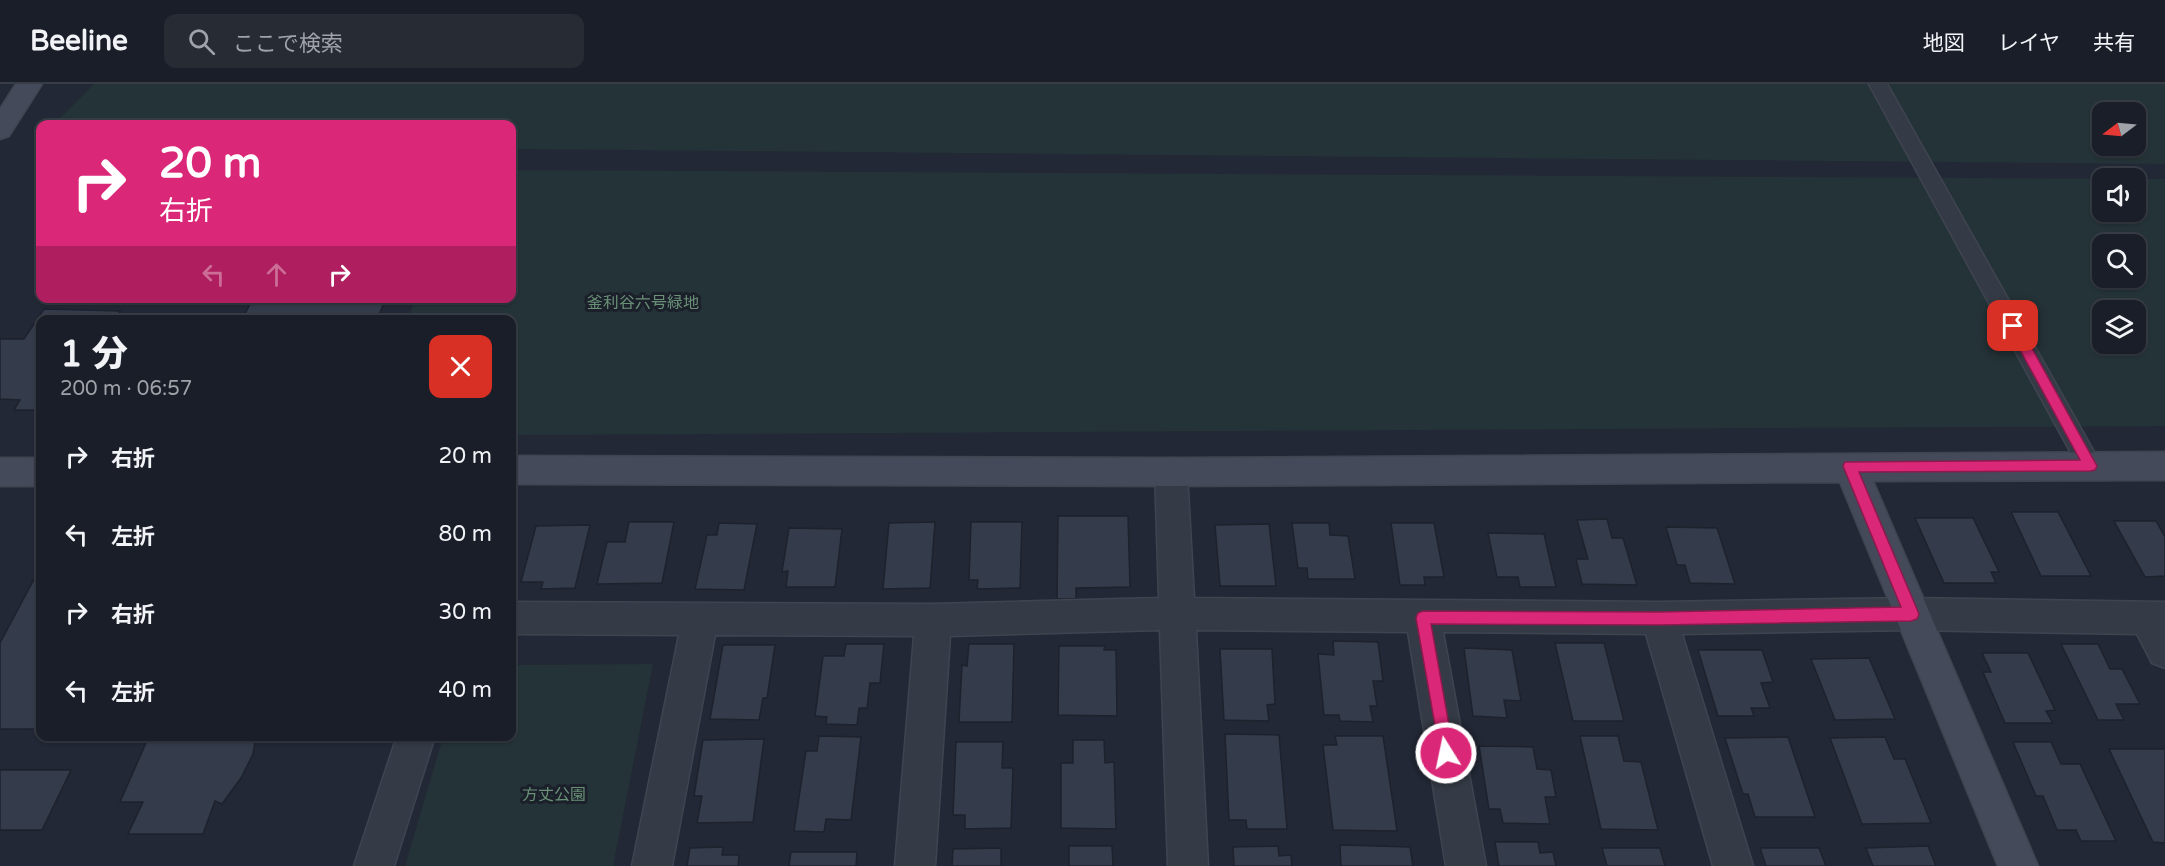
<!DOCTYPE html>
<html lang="ja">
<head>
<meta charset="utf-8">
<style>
	:root { --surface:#1a1e28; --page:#272b34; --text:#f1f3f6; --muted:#9fa2a8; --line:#383c45 }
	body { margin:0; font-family:"Varela Round","Noto Sans JP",sans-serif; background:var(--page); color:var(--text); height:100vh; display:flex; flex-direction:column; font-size:22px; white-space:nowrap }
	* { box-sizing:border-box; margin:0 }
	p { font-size:20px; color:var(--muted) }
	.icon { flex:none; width:33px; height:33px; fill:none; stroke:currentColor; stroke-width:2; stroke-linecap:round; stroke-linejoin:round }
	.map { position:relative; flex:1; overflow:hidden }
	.drawer { position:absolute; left:36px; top:231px; width:480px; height:426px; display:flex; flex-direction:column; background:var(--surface); border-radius:12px; box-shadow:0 2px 4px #0004,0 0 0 2px var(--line) }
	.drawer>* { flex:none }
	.guide { position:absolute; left:36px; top:36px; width:480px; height:183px; border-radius:12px; box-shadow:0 2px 4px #0004,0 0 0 2px var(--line); background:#db2777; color:#fff; overflow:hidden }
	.needle { width:39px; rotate:254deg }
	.fabs { position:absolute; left:2092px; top:18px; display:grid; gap:12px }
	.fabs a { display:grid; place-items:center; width:54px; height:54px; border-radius:12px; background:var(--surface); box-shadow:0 2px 4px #0004,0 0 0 2px var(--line); font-size:30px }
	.pin { position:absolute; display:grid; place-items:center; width:51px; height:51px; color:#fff; margin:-26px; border-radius:12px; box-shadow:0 3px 9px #0006 }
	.me { position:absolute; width:66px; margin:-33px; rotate:350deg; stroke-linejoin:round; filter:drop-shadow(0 0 4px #0008) }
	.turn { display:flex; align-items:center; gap:21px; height:126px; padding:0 24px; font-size:27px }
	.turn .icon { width:78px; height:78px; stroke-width:2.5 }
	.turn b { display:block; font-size:42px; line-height:51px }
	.lanes { display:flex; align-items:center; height:57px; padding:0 24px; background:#0003; justify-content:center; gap:30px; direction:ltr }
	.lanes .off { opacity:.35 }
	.round { display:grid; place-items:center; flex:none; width:63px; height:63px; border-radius:12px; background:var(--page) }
	.head { display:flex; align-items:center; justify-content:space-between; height:102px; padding:0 24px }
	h1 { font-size:36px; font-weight:800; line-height:45px }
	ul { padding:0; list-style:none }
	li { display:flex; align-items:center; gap:18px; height:78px; padding:0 24px }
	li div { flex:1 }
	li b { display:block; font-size:22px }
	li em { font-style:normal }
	header { display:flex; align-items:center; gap:36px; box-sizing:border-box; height:84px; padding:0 30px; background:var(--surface); border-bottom:2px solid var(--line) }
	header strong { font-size:28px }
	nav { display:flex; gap:33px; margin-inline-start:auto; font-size:21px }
	.search { width:420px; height:54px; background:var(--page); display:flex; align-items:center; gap:15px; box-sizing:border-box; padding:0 21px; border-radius:12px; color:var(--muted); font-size:22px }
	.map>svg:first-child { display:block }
</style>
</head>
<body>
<header>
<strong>Beeline</strong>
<div class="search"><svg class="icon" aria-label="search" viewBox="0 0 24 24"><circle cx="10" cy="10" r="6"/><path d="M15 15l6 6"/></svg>ここで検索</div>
<nav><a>地図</a><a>レイヤ</a><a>共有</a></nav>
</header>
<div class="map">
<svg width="2165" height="782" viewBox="0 0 2165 782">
	<rect width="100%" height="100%" fill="#222835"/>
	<!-- green -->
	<g fill="#243337" fill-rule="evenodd">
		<path d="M94 0H2165V80L512 65V40H54ZM2103 28H2136V62H2103Z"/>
		<path d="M512 86 2165 95V342L512 351V236H407L416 215 512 214ZM2103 94H2136V128H2103ZM2103 160H2136V194H2103ZM2103 226H2136V260H2103Z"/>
		<polygon points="653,580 613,782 405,782 443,653 512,652 512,581"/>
	</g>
	<!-- building -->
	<g fill="#343c4c" stroke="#1d222d" stroke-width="1.5">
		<polygon points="253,214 386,214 377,236 242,236"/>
		<polygon points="44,225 120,227 115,236 40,236 40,326 14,326 20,316 0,315 0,255 24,255"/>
		<polygon points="2011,428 2058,428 2091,492 2041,492"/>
		<polygon points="1058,432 1128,432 1130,503 1076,504 1076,515 1057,515"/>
		<polygon points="1915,434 1973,434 1999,488 1991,488 1996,499 1944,499"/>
		<polygon points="1607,435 1612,454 1623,454 1637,501 1582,500 1576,475 1588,475 1577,436"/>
		<polygon points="2114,437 2156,437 2165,453 2165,492 2145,493"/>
		<polygon points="629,438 674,438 662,499 597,500 607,458 625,458"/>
		<polygon points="935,438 930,504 883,505 889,439"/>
		<polygon points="971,438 1022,438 1020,504 977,505 978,496 969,496"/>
		<polygon points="719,439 757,440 744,506 695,505 707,451 717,451"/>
		<polygon points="1292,439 1329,439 1330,451 1348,452 1355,495 1308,495 1307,484 1298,484"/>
		<polygon points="1391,439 1434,439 1444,493 1424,493 1425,501 1400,501"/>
		<polygon points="1269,440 1276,502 1220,502 1215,441"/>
		<polygon points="590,441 575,504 541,505 543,498 521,498 536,442"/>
		<polygon points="1666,443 1717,444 1735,500 1690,499 1685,481 1677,481"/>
		<polygon points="789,444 842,445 835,503 786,503 788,487 782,488"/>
		<polygon points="1488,449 1544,450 1556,503 1520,503 1518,493 1497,493"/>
		<polygon points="40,484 40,645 0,645 0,559"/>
		<polygon points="1333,557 1378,558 1383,597 1373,597 1377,622 1370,622 1373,638 1340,637 1339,631 1324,631 1318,570 1334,571"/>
		<polygon points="1555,559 1604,559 1624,637 1573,637"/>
		<polygon points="846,560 884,560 880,599 870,599 867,624 859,624 857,641 826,640 827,633 815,632 823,572 844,572"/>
		<polygon points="969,560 1014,560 1012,638 959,638 962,581 967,582"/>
		<polygon points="2061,560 2098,560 2110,585 2122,585 2140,620 2116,620 2124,636 2098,636"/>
		<polygon points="723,561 775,561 767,614 763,614 759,636 710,635"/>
		<polygon points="1059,562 1105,562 1104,566 1116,566 1117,632 1058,631"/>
		<polygon points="1464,564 1512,566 1521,617 1504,616 1507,634 1473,632"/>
		<polygon points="1220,565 1272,565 1275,620 1267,621 1269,637 1224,636"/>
		<polygon points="1698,566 1762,566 1773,598 1761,599 1770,624 1751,624 1754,632 1718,632"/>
		<polygon points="1982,569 2028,569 2055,626 2046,627 2053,639 2005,639 1983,588 1991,588"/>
		<polygon points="1869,574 1895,635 1835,636 1811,575"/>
		<polygon points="1225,650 1279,651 1287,745 1247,745 1246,736 1229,736"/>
		<polygon points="149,652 256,652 253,670 241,694 222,720 215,717 203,750 128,750 143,718 120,718"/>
		<polygon points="819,652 861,653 851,736 826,735 824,748 794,747 806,667 817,667"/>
		<polygon points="1335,652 1383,652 1397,747 1333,746 1323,661 1337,661"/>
		<polygon points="1580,652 1618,652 1624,677 1641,678 1658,746 1601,745"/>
		<polygon points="1788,653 1815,733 1755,733 1748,710 1743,710 1725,654"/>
		<polygon points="1885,653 1894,675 1905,675 1931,739 1862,740 1830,654"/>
		<polygon points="764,655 753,738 697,739 702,712 694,712 703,656"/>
		<polygon points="1073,656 1104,656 1105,679 1114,678 1116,745 1061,744 1061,679 1073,679"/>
		<polygon points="956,658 1003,658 1002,684 1013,684 1011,744 965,745 965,731 953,731"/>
		<polygon points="2013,658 2051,658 2061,680 2080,680 2116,757 2081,757 2076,746 2057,746 2043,712 2036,712"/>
		<polygon points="1479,662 1533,663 1537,685 1551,686 1556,713 1545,713 1550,740 1503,739 1500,725 1489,725"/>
		<polygon points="2109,665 2165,665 2165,759 2153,758"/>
		<polygon points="0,686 71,686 42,746 0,746"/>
		<polygon points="1495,758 1538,758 1540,769 1553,768 1556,782 1499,782"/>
		<polygon points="1340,761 1410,763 1413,782 1341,782"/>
		<polygon points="1069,762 1112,762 1113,782 1069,782"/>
		<polygon points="1278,762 1279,772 1291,771 1292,782 1234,782 1233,763"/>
		<polygon points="1928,762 1936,782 1873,782 1866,764"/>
		<polygon points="723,763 722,771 739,771 738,782 687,782 690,764"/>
		<polygon points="1001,764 1001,782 952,782 953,765"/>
		<polygon points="1602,764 1660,764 1665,782 1607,782"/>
		<polygon points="1760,764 1819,764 1826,782 1766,782"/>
		<polygon points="791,768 857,768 856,782 789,782"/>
	</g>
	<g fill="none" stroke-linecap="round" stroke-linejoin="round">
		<defs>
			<polygon id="lane" points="1869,0 1887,0 2098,375 2102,382 2098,389 2090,392 2082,389"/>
			<g id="street">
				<polygon points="1171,374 1183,378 1187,388 1194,514 1659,518 1911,514 2165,518 2165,584 2152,579 2137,550 1911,546 1682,550 1753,782 1713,782 1646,550 1443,548 1486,782 1446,782 1408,548 1196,546 1208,782 1168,782 1160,546 950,552 935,782 895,782 914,552 715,551 672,782 632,782 679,551 512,550 512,518 933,520 1159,514 1155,388 1159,378"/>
				<polygon points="397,652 435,652 394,782 354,782"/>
			</g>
			<g id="secondary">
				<polygon points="16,0 42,0 9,52 0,55 0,25"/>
				<polygon points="2165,368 2165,396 1873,397 2038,782 1998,782 1840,398 1171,402 512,400 512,372 1171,374"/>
				<rect x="0" y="374" width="40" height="28"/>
			</g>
		</defs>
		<!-- lane casing -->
		<use href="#lane" stroke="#3f4450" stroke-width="3"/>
		<!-- street casing -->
		<use href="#street" stroke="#3f4450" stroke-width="3"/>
		<!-- secondary casing -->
		<use href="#secondary" stroke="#3f4450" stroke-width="3"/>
		<!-- lane -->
		<use href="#lane" fill="#353b46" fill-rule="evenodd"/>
		<!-- street -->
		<use href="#street" fill="#353b46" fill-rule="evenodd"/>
		<!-- secondary -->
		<use href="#secondary" fill="#444a59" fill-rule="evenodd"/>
	</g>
	<!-- route -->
	<polygon fill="#db2777" stroke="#8e194d" stroke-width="1.5" points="2013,237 2018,239 2097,382 2095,386 2090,387 1859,388 1919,530 1917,535 1911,537 1659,541 1431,540 1454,669 1452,675 1446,677 1441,675 1416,534 1418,529 1423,527 1659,528 1901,523 1843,382 1845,378 2080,376 2007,242"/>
	<g text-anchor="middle" stroke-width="6" stroke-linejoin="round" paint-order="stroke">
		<!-- park labels -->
		<g font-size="16" fill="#6a9177" stroke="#1b202b">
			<text x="643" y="224">釜利谷六号緑地</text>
			<text x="554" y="716">方丈公園</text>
		</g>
	</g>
</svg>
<div class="fabs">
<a><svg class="needle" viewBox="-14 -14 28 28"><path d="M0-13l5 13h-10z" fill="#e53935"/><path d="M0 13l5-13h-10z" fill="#9fa2a8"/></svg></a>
<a><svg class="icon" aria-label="sound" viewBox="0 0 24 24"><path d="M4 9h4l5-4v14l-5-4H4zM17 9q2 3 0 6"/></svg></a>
<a><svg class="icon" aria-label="search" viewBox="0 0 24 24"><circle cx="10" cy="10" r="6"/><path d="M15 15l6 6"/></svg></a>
<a><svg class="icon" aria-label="layers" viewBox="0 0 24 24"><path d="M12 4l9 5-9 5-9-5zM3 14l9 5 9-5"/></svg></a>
</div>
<div class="pin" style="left:2013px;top:242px;background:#d93025"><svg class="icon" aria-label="arrive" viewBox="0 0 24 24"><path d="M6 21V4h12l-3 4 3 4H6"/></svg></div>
<svg class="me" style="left:1446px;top:669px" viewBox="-20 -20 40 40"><circle r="17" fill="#db2777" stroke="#fff" stroke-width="3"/><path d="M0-11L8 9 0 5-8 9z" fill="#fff"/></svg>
<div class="guide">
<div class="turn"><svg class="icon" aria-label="right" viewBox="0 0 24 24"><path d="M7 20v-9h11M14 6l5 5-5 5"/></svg><div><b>20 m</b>右折</div></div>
<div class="lanes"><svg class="icon off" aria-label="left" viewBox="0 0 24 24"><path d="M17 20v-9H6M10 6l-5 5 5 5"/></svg><svg class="icon off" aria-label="ahead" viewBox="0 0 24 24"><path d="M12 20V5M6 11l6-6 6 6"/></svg><svg class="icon" aria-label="right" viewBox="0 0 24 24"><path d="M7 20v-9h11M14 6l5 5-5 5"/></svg></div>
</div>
<section class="drawer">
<div class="head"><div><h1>1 分</h1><p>200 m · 06:57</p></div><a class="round" style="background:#d93025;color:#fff"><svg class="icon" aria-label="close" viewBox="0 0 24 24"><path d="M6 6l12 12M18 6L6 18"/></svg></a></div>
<ul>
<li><svg class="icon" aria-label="right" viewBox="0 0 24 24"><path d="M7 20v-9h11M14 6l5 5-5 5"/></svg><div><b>右折</b></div><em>20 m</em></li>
<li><svg class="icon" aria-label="left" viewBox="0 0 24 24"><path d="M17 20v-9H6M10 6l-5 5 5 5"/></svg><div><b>左折</b></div><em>80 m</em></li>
<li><svg class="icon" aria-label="right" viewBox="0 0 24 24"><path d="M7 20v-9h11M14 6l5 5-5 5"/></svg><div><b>右折</b></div><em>30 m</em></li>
<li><svg class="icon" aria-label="left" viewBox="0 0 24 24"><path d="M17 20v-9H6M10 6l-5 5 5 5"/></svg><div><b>左折</b></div><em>40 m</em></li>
</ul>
</section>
</div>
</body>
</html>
